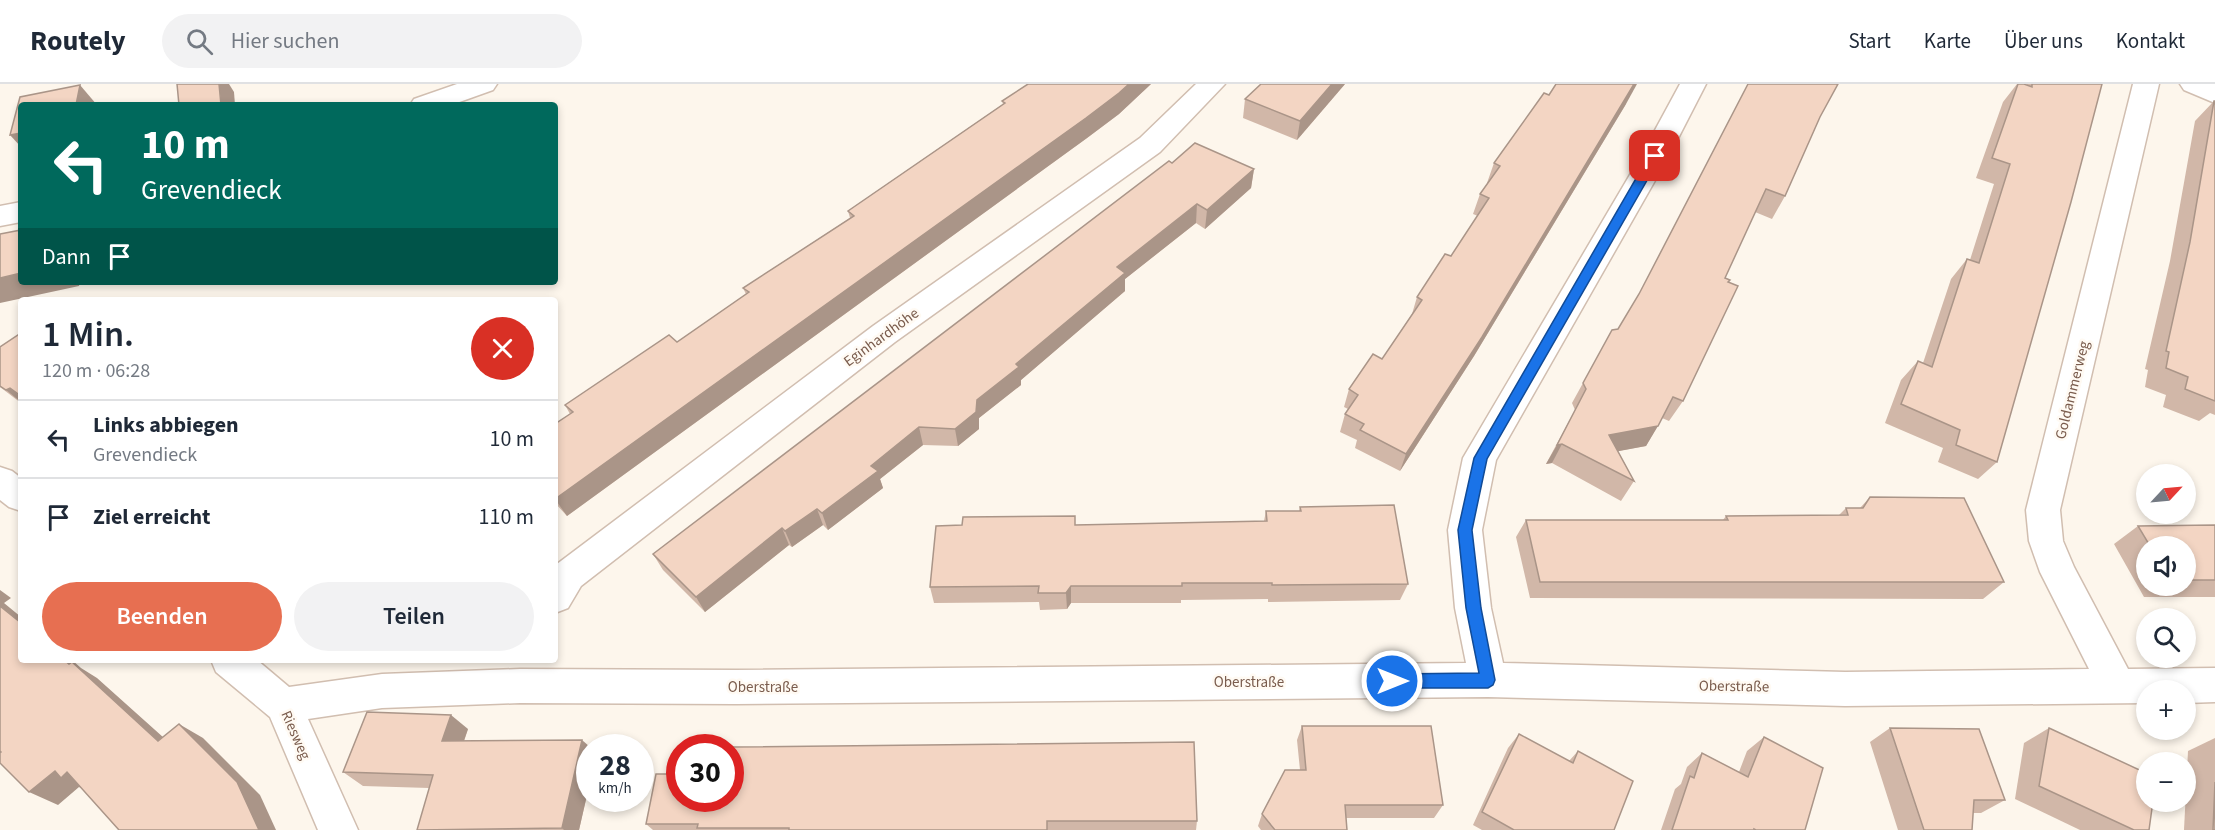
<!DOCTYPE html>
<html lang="de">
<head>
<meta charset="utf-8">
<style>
	:root { --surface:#fff; --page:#f2f2f3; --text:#1f2937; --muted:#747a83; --line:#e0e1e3; --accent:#e76f51 }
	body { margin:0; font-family:"Source Sans 3",sans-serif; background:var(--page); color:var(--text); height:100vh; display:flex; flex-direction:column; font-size:22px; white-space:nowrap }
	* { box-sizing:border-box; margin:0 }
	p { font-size:20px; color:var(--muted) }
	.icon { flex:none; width:33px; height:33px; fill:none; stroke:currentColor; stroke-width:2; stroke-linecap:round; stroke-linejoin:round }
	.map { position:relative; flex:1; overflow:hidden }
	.sheet { position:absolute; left:18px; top:213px; width:540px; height:366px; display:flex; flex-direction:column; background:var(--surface); border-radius:6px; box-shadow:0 3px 9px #0003 }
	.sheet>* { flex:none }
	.banner { position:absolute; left:18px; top:18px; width:540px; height:183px; border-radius:6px; box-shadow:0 3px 9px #0003; background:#00695c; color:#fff; overflow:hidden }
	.needle { width:39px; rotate:64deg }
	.controls { position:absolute; left:2136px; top:380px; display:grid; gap:12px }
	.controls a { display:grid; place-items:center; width:60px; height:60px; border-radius:50%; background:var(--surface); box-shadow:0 3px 9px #0003; font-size:30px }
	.speed { position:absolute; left:576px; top:650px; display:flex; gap:12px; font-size:30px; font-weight:700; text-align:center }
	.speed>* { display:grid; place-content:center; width:78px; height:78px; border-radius:50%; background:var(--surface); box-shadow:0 3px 9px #0003; line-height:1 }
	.speed small { font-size:15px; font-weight:400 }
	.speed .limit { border:9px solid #d22; background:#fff; color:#111 }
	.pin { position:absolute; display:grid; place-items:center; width:51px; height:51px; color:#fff; margin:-26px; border-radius:12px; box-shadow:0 3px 9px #0006 }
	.me { position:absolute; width:66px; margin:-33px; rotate:90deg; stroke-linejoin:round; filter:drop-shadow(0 0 4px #0008) }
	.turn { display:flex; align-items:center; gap:21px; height:126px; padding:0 24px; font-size:27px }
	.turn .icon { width:78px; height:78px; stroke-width:2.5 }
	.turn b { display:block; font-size:42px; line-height:51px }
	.then { display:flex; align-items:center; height:57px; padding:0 24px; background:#0003; gap:12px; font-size:22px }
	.round { display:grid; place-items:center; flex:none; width:63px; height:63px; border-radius:32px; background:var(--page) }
	.summary { display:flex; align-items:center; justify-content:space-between; height:102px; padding:0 24px }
	h1 { font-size:36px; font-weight:600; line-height:45px }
	.button { display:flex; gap:12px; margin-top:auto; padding:12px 24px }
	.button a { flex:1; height:69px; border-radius:36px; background:var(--accent); color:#fff; font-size:24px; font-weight:600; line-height:69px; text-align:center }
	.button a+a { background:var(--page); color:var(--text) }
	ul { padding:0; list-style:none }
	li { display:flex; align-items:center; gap:18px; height:78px; padding:0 24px; border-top:2px solid var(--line) }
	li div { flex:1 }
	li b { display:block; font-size:22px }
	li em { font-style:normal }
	header { display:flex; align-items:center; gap:36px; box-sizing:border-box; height:84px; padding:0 30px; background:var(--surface); border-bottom:2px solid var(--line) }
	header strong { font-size:28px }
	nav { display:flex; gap:33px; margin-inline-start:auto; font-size:21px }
	.search { width:420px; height:54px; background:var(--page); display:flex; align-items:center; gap:15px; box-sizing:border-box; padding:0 21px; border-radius:33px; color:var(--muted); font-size:22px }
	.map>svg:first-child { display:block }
</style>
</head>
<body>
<header>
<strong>Routely</strong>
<div class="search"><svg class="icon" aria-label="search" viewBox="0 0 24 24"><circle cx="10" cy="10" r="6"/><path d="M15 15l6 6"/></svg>Hier suchen</div>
<nav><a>Start</a><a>Karte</a><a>Über uns</a><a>Kontakt</a></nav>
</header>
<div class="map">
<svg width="2215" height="746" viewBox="0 0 2215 746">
	<rect width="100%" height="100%" fill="#fdf6ec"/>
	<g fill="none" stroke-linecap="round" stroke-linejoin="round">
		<defs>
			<g id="street">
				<polygon points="457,0 497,0 493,6 451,21 410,21 414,15"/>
				<polygon points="1196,0 1225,0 1160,68 895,258 581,502 568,524 555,529 557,480 873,242 1140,54"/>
				<polygon points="1680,0 1706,0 1669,72 1496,376 1482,446 1491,524 1503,579 1845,588 2089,585 2040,488 2029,457 2026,426 2133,0 2159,0 2060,426 2063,457 2074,483 2128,585 2215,584 2215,618 2186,619 2186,606 2146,606 2146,619 1845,622 1488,613 736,620 520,619 382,624 308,635 358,746 318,746 270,633 216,588 211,576 257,576 289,603 382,590 520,585 736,586 1466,579 1455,524 1448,446 1463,374 1641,72"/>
				<polygon points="2180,0 2215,0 2215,19 2184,6"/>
				<polygon points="21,118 21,138 0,142 0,122"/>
				<polygon points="0,383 12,387 21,394 21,427 9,423 0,416"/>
			</g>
		</defs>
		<!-- street casing -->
		<use href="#street" stroke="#d1beb0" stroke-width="3"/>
		<!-- street -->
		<use href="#street" fill="#fff" fill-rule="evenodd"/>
	</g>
	<!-- wall -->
	<g fill="#d1b7a8" fill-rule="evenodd">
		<polygon points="1028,0 1151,0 1119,30 1087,54 567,432 555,419 555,340 570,330 565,321 677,258 746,210 743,204 850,134 848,127 1003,20 1002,17"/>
		<polygon points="1345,0 1297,56 1243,34 1245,15"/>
		<polygon points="2017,0 2027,1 2027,0 2102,0 1997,378 1978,395 1938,378 1943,364 1885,339 1901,296 1918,277 1923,279 1951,195 1967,175 1970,176 1994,100 1976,94 2003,18"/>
		<polygon points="1549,11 1626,20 1474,272 1400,387 1355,364 1357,356 1340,348 1345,330 1348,325 1344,323 1349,305 1382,275 1412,230 1417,213 1451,172 1478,132 1473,130 1480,110 1488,99 1487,99 1494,79"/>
		<polygon points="2214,17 2215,17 2215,331 2210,329 2199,337 2163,323 2166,311 2145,303 2148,286 2145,285 2170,177 2195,37"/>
		<polygon points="1820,33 1785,112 1772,135 1755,128 1725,194 1683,317 1669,337 1662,334 1646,362 1618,367 1634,397 1621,417 1552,379 1546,380 1575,326 1572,319 1583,299 1618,245"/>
		<polygon points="1172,79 1254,85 1251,104 1205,145 1196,139 1125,195 1125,207 1021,296 1021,301 979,334 979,345 958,362 923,361 880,395 883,404 828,446 823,441 792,463 789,461 705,528 663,486 653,470"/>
		<polygon points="21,249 21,319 0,303 0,263"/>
		<polygon points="1870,413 2004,498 1983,515 1530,514 1516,453 1526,436 1723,436 1726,432 1839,431 1846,424 1860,424"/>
		<polygon points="1300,423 1408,500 1400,516 1268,518 1268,515 1181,516 1181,519 1071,519 1067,525 1040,526 1039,518 934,519 930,503 1075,441 1264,437 1266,427 1299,427"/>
		<path d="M2215 441V513H2144L2114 460 2138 442ZM2146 462H2186V501H2146Z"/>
		<polygon points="1302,642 1443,721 1434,734 1346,734 1347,746 1261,746 1258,742 1262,730 1300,686 1297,656"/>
		<polygon points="1890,644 2005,716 1981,729 1973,729 1972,746 1898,746 1870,658"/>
		<polygon points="2049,644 2149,746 2080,746 2015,715 2024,659"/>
		<polygon points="468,645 464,657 590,663 590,698 579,746 417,746 429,704 363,702 343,688"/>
		<polygon points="1519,650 1569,677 1578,667 1614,746 1482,746 1473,741 1508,664"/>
		<polygon points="1764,653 1805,746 1661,746 1675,705 1681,700 1687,683 1702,669 1739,688 1747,667"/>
		<polygon points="2215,654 2215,746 2184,746 2188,667"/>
		<polygon points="656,690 1197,737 1196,746 653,746 646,740"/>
	</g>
	<!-- shaded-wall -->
	<g fill="#aa9588">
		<polygon points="219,0 229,0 234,8 235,21 221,21"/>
		<polygon points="1129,0 1151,0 1119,30 1087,54 567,432 555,415"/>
		<polygon points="1332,0 1345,0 1297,56 1300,37"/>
		<polygon points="1634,0 1637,0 1626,20 1474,272 1400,387 1406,370"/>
		<polygon points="80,1 97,21 76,21"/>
		<polygon points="21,49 21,63 10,51"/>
		<polygon points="1254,85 1251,104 1205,145 1207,126"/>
		<polygon points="1197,120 1196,139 1125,195 1125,207 1021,296 1021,301 979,334 979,345 958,362 955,345 977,316 1016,280 1117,183"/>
		<polygon points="21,189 21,198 80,198 79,202 0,219 0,194"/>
		<polygon points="10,304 21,313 21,318 6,306"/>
		<polygon points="1658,342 1646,362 1598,371 1609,351"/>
		<polygon points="919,343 923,361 880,395 883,404 828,446 822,429 871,382"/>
		<polygon points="1562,360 1552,379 1546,380 1557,361"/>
		<polygon points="817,425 823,441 792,463 785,447"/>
		<polygon points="782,444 789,461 705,528 696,513"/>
		<polygon points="1071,502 1071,519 1067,525 1066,509"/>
		<polygon points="0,506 11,514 4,519 21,533 21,539 0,522"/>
		<polygon points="64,576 72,576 81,584 97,594 183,671 158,657"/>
		<polygon points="451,631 468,645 459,671 442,657"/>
		<polygon points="179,640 203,654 260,711 276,746 259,746"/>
		<polygon points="582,656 590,663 590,698 579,746 564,746 562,744"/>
		<polygon points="55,687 67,688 88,707 79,703 58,721 29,708"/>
	</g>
	<!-- building -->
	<g fill="#f3d5c3" stroke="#aa9588" stroke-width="1.5">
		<polygon points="177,0 219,0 221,21 179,21"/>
		<polygon points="1028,0 1129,0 1119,9 1086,34 555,415 555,340 573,328 565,321 669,251 677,258 749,208 743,204 854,132 848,127 1005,19 1002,17"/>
		<polygon points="1261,0 1332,0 1300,37 1245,15"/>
		<polygon points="1556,0 1634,0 1482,253 1406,370 1360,346 1364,340 1345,330 1358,311 1349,305 1373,270 1382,275 1422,216 1417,213 1445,170 1451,172 1489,114 1480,110 1500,82 1494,79 1544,9 1549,11"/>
		<polygon points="1748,0 1838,0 1820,33 1785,112 1766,105 1725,194 1730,196 1728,198 1738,202 1683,317 1673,313 1658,342 1609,351 1634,397 1562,360 1557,361 1586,305 1583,299 1612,246 1618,245 1639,210"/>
		<polygon points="2018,0 2024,0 2032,3 2032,0 2102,0 2071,118 1997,378 1956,361 1960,346 1901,320 1918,277 1932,283 1967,175 1979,179 2010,80 1992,74"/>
		<polygon points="80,1 76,21 21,21 21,49 10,51 20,13"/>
		<polygon points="2214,17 2215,17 2215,317 2185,305 2188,293 2166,284 2169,268 2166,267 2190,158"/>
		<polygon points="1195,59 1254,85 1207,126 1197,120 1117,183 1125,189 1016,280 1019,283 977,316 976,328 955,345 919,343 871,382 878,387 822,429 817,425 785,447 782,444 696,513 653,470 1169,77 1172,79"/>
		<polygon points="21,146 21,189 0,194 0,150"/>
		<polygon points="21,249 21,312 10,304 6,306 0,302 0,263"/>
		<polygon points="1870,413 1964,414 2004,498 1540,498 1526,436 1728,436 1726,432 1848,431 1846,424 1863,424"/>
		<polygon points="1394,421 1408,500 1272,501 1272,499 1182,499 1182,502 1071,502 1066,509 1038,509 1039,502 930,503 936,442 962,441 963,433 1075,432 1075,441 1267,437 1266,427 1301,427 1300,423"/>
		<polygon points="2215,441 2215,496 2186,496 2186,462 2150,462 2138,442"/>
		<polygon points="0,522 21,539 21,576 64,576 69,580 72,578 158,657 179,640 237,698 259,746 119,746 67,688 61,694 55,687 29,708 0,679 0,669 1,668 0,667"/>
		<polygon points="367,628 451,631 442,657 582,656 562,744 417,746 433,691 343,688"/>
		<polygon points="1302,642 1431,642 1443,721 1345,721 1347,746 1275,746 1262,730 1285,686 1306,686"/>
		<polygon points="1890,644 1979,645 2005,716 1974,716 1972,746 1924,746"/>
		<polygon points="2049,644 2146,689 2146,717 2153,717 2149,746 2134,746 2039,702"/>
		<polygon points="1519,650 1573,679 1578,667 1633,697 1614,746 1514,746 1482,728"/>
		<polygon points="1764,653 1823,684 1805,746 1756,746 1754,745 1754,746 1672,746 1690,692 1694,694 1702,669 1748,693"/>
		<polygon points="1194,658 1197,737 1047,737 1047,746 789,746 789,744 697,744 698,740 646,740 656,690 680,690 680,714 730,714 730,663"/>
		<polygon points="2215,698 2215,746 2213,746"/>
	</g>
	<!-- route -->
	<polygon fill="#1a73e8" stroke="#114b97" stroke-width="1.5" points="1655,68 1661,72 1487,375 1472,446 1481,524 1495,596 1493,601 1488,604 1392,604 1386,602 1384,597 1386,592 1392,590 1479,589 1466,524 1458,446 1474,374 1649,72"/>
	<g text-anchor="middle" stroke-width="5" stroke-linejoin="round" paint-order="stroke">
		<!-- street labels -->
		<g font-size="15" fill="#7a5c4d" stroke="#fffaf3">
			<text transform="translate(881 253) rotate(-36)" y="5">Eginhardhöhe</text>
			<text transform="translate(2072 306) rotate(-76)" y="5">Goldammerweg</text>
			<text x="1249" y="603">Oberstraße</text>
			<text transform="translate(1734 602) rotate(1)" y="5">Oberstraße</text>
			<text x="763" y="608">Oberstraße</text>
			<text transform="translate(296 651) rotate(66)" y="5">Riesweg</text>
		</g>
	</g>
</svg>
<div class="controls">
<a><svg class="needle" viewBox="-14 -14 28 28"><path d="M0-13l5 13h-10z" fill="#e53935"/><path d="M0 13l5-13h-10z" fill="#747a83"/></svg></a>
<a><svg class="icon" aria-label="sound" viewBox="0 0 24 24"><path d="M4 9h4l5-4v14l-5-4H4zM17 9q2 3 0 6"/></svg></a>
<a><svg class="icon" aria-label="search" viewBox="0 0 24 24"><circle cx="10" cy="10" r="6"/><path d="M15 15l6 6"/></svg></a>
<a>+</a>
<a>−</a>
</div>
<div class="speed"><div>28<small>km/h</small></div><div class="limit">30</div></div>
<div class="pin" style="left:1655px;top:72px;background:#d93025"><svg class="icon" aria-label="arrive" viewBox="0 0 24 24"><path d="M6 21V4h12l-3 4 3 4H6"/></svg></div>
<svg class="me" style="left:1392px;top:597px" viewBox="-20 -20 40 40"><circle r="17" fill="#1a73e8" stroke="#fff" stroke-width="3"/><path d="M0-11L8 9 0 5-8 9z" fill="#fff"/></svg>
<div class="banner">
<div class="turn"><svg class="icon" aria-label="left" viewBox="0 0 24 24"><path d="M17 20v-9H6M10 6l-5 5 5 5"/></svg><div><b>10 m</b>Grevendieck</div></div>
<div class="then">Dann<svg class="icon" aria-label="arrive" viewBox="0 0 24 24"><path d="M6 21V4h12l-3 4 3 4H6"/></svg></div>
</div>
<section class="sheet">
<div class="summary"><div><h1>1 Min.</h1><p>120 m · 06:28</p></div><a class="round" style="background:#d93025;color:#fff"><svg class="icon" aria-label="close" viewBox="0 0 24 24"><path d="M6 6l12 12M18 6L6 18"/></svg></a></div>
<ul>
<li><svg class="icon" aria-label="left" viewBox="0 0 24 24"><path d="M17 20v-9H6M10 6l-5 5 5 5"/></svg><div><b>Links abbiegen</b><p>Grevendieck</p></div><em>10 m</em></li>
<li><svg class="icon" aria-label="arrive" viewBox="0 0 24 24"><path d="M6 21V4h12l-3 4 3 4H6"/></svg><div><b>Ziel erreicht</b></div><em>110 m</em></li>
</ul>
<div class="button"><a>Beenden</a><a>Teilen</a></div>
</section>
</div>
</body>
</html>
